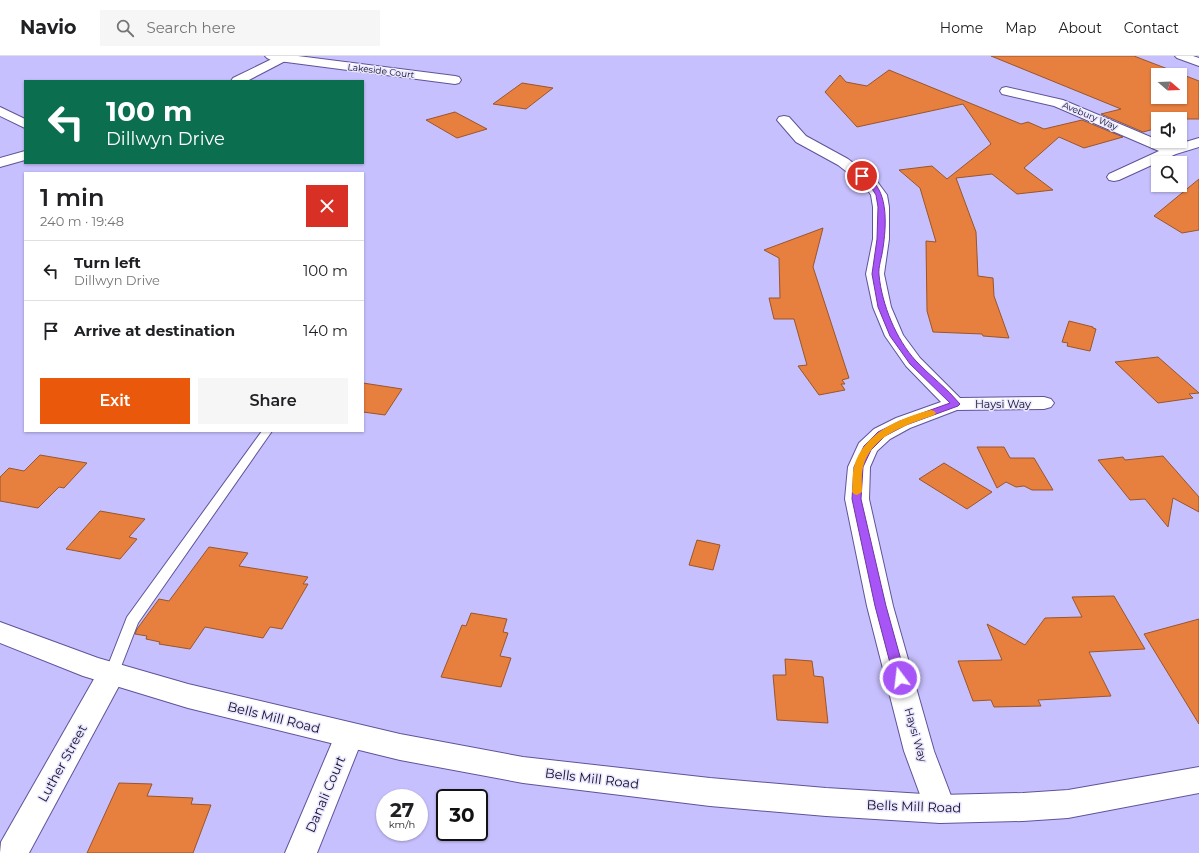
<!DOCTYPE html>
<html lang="en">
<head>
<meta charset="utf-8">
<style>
	:root { --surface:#fff; --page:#f6f6f6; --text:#202124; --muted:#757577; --line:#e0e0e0; --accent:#ea580c }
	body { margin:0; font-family:Montserrat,sans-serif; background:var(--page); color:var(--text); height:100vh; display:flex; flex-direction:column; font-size:15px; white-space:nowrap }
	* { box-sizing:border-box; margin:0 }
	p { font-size:13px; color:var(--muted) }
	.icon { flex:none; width:22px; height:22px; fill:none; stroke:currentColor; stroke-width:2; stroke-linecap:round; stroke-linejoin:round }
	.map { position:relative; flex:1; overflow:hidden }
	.sheet { position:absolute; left:24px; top:116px; width:340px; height:260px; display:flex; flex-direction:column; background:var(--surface); border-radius:0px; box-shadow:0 1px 3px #0004 }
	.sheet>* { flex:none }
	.hud { position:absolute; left:24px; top:24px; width:340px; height:84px; border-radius:0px; box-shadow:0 1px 3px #0004; background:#0b6e4f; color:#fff; overflow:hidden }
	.needle { width:26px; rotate:109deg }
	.tools { position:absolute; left:1151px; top:12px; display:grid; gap:8px }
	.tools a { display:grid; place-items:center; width:36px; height:36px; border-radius:0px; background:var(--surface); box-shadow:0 1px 3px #0004; font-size:20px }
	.speed { position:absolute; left:376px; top:733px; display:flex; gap:8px; font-size:20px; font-weight:700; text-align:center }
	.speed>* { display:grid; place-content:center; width:52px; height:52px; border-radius:50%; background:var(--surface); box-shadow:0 1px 3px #0004; line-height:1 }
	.speed small { font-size:10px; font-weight:400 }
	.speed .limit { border:2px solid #111; border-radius:6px; background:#fff; color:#111 }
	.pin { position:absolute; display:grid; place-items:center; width:34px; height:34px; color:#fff; margin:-17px; border:2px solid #fff; border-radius:50%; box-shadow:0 1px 4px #0007 }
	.me { position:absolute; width:44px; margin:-22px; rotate:345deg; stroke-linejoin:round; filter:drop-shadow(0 0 3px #0008) }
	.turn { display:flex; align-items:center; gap:14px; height:84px; padding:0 16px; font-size:18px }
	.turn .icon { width:52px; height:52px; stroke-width:2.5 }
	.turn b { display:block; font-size:28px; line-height:34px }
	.round { display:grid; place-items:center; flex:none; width:42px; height:42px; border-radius:0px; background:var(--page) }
	.head { display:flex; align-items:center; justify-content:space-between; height:68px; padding:0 16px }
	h1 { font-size:24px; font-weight:600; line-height:30px }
	.button { display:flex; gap:8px; margin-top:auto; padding:8px 16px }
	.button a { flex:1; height:46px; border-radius:0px; background:var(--accent); color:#fff; font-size:16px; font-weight:600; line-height:46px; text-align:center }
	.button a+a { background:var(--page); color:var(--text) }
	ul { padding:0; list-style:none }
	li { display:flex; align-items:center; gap:12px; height:60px; padding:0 16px; border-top:1px solid var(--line) }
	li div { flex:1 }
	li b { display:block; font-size:15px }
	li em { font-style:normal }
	header { display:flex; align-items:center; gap:24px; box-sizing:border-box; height:56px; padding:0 20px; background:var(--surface); border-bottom:1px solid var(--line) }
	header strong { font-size:19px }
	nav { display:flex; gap:22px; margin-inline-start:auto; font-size:14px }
	.search { width:280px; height:36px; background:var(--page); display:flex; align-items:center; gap:10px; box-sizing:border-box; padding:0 14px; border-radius:0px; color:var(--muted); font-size:15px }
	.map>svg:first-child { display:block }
</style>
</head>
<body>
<header>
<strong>Navio</strong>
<div class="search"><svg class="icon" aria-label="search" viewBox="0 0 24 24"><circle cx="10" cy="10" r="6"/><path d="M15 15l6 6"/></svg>Search here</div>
<nav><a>Home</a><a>Map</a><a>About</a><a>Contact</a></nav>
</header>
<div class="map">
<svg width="1199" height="797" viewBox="0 0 1199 797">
	<rect width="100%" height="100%" fill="#c7c0fe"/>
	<!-- building -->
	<g fill="#e77f3f" stroke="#9a552a" fill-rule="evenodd">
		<path d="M991 0H1134L1199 25V63H1158V72L1143 76 1101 58 1121 53ZM1158 19H1180V41H1158Z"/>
		<polygon points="889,14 1021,68 1028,66 1044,73 1082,64 1123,81 1084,92 1059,81 1024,112 1053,134 1017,138 992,118 956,122 976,176 978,220 993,222 994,240 1009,282 983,280 982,278 933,276 927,255 926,185 936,186 920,132 899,114 932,110 947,123 991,88 963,48 857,71 825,36 840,19 846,26 867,30"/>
		<polygon points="522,27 553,32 526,53 493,48"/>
		<polygon points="455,56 487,73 457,82 426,64"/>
		<polygon points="1199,123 1199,174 1182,177 1154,160"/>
		<polygon points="823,172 813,211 849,322 842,324 845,328 841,328 845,334 819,339 798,310 807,309 794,263 774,263 769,242 780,242 779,202 764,194"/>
		<polygon points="1069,265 1093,271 1093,272 1096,273 1090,295 1067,290 1068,287 1062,286"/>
		<polygon points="1158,301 1199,337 1189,338 1193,342 1158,347 1115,306"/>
		<polygon points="363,327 402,333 385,359 363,356"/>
		<polygon points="977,391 1004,391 1010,402 1034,402 1053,434 1032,434 1024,430 1016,431 1006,426 997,432"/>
		<polygon points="40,399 87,407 64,432 59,431 38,452 0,445 0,421 9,412 24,415"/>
		<polygon points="1163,400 1199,441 1199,456 1173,442 1168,471 1145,443 1130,444 1098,404 1123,401 1125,404"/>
		<polygon points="944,407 992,436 967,453 919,423"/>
		<polygon points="100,455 145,463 129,481 137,483 120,503 66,493"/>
		<polygon points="697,484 720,489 713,514 689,509"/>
		<polygon points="209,491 248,497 239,510 308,521 303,528 308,528 282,573 270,571 263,582 205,571 190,593 159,588 160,586 146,583 147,580 135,578 137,573 159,543 169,545"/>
		<polygon points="1114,540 1145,593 1089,596 1111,640 1038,644 1041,650 994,651 991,644 973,645 958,605 1002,604 987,568 1025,589 1045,562 1082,561 1072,541"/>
		<polygon points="471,557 507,563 503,576 508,577 500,600 511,602 501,631 441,621 462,569 466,570"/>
		<polygon points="1199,563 1199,668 1144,578"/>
		<polygon points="785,603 812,605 814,620 823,621 828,667 777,664 773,619 786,619"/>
		<polygon points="119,727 152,728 147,740 193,742 191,748 211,749 193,797 87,797"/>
	</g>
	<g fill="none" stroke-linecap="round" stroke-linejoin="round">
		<defs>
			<polygon id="lane" points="262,375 272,375 138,567 117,621 112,623 107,621 105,617 127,561"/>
			<g id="street">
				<polygon points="265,0 298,0 455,20 459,21 461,24 459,27 455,28 271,4 267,2"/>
				<polygon points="1175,0 1193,0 1199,2 1199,10 1177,2"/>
				<polygon points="1006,31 1063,44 1172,90 1199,82 1199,91 1176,98 1119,124 1114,125 1109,124 1107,121 1109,118 1159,95 1054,50 1002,38 1000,35 1002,32"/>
				<polygon points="0,51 25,63 25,72 0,60"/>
				<polygon points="784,60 789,61 806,80 848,103 876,124 887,139 889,151 889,183 884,218 891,251 903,279 920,302 960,342 1044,341 1051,343 1054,347 1051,351 1044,353 957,354 910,372 890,383 877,395 870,411 869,443 893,550 934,695 956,753 951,763 940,767 929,763 904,695 867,550 845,443 848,411 859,387 874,373 896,362 941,346 906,310 885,280 873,251 866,218 873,183 873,151 871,139 865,130 838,109 796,86 777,64 779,61"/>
				<polygon points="112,606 122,609 126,617 29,797 0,797 1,786 102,609"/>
				<polygon points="349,667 359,670 364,679 317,797 285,797 339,670"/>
			</g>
			<g id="secondary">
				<polygon points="278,0 293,0 291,2 247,25 231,25 233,22"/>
				<polygon points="25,95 25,104 0,111 0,102"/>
				<polygon points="0,566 98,602 188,628 400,678 523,701 710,722 826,732 940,739 1023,737 1068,734 1199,711 1199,737 1068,762 1023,765 940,767 826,760 710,750 523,727 400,704 188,652 83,620 0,587"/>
			</g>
		</defs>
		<!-- lane casing -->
		<use href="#lane" stroke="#5f5398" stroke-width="2"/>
		<!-- street casing -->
		<use href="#street" stroke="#5f5398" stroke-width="2"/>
		<!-- secondary casing -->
		<use href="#secondary" stroke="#5f5398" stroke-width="2"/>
		<!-- lane -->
		<use href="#lane" fill="#fff" fill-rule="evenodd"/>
		<!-- street -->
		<use href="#street" fill="#fff" fill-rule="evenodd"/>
		<!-- secondary -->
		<use href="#secondary" fill="#fff" fill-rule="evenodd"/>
	</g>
	<!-- route -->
	<path fill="#a855f7" stroke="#6d37a1" d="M860 119C864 118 867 121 870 123 889 137 886 172 883 192 882 201 878 211 879 219 882 249 896 283 916 305 930 320 947 332 960 348L958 350 906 369 885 380 871 394 863 411 861 443 886 550 906 622 904 626 900 627 896 626 894 622 875 550 852 443 854 411 864 390 878 376 900 365 950 347 910 308 890 280 878 251 872 218 877 183 878 151 876 139 869 128 860 121Z"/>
	<!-- slow -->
	<path fill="#f59e0b" d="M931 354 934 355 936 357 934 359C907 369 871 379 863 411 861 419 862 428 862 436L857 439 854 438 852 436C853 428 852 418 854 411 863 377 900 362 931 354Z"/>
	<g text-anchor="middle" stroke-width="3" stroke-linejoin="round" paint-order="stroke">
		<!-- far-street labels -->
		<g font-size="9" fill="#120c27" stroke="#e9e7ff">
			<text transform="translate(381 15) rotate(7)" y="3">Lakeside Court</text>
			<text transform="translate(1090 60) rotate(23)" y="3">Avebury Way</text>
		</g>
		<!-- street labels -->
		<g font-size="11" fill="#120c27" stroke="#e9e7ff">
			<text x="1003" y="352">Haysi Way</text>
			<text transform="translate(916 679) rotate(74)" y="4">Haysi Way</text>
		</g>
		<!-- near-street labels -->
		<g font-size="13" fill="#120c27" stroke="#e9e7ff">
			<text transform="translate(274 661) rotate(14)" y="5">Bells Mill Road</text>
			<text transform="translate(62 707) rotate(-61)" y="5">Luther Street</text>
			<text transform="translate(592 722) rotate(7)" y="5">Bells Mill Road</text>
			<text transform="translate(325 738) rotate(-67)" y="5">Danali Court</text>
			<text transform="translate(914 750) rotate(2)" y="5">Bells Mill Road</text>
		</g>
	</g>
</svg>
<div class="tools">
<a><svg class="needle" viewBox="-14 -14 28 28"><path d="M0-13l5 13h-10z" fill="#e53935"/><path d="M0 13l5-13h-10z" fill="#757577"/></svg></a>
<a><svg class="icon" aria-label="sound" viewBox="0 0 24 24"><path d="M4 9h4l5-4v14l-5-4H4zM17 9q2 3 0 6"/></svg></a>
<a><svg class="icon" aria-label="search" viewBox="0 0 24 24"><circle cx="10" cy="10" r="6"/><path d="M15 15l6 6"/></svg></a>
</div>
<div class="speed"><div>27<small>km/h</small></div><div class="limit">30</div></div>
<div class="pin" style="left:862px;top:120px;background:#d93025"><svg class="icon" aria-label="arrive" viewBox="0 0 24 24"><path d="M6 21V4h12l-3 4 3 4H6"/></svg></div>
<svg class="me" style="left:900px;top:622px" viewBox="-20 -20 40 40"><circle r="17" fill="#a855f7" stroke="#fff" stroke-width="3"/><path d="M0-11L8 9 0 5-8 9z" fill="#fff"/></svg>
<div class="hud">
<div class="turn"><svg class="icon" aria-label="left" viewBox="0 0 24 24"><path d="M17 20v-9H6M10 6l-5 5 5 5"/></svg><div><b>100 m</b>Dillwyn Drive</div></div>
</div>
<section class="sheet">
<div class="head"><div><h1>1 min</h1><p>240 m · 19:48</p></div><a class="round" style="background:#d93025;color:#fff"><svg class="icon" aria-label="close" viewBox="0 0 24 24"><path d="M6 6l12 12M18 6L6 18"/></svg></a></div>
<ul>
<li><svg class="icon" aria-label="left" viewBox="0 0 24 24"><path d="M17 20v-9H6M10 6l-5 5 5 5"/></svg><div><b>Turn left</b><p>Dillwyn Drive</p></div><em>100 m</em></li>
<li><svg class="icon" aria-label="arrive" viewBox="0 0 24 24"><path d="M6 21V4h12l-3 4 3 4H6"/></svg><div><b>Arrive at destination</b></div><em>140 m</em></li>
</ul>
<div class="button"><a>Exit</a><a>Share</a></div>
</section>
</div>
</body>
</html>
